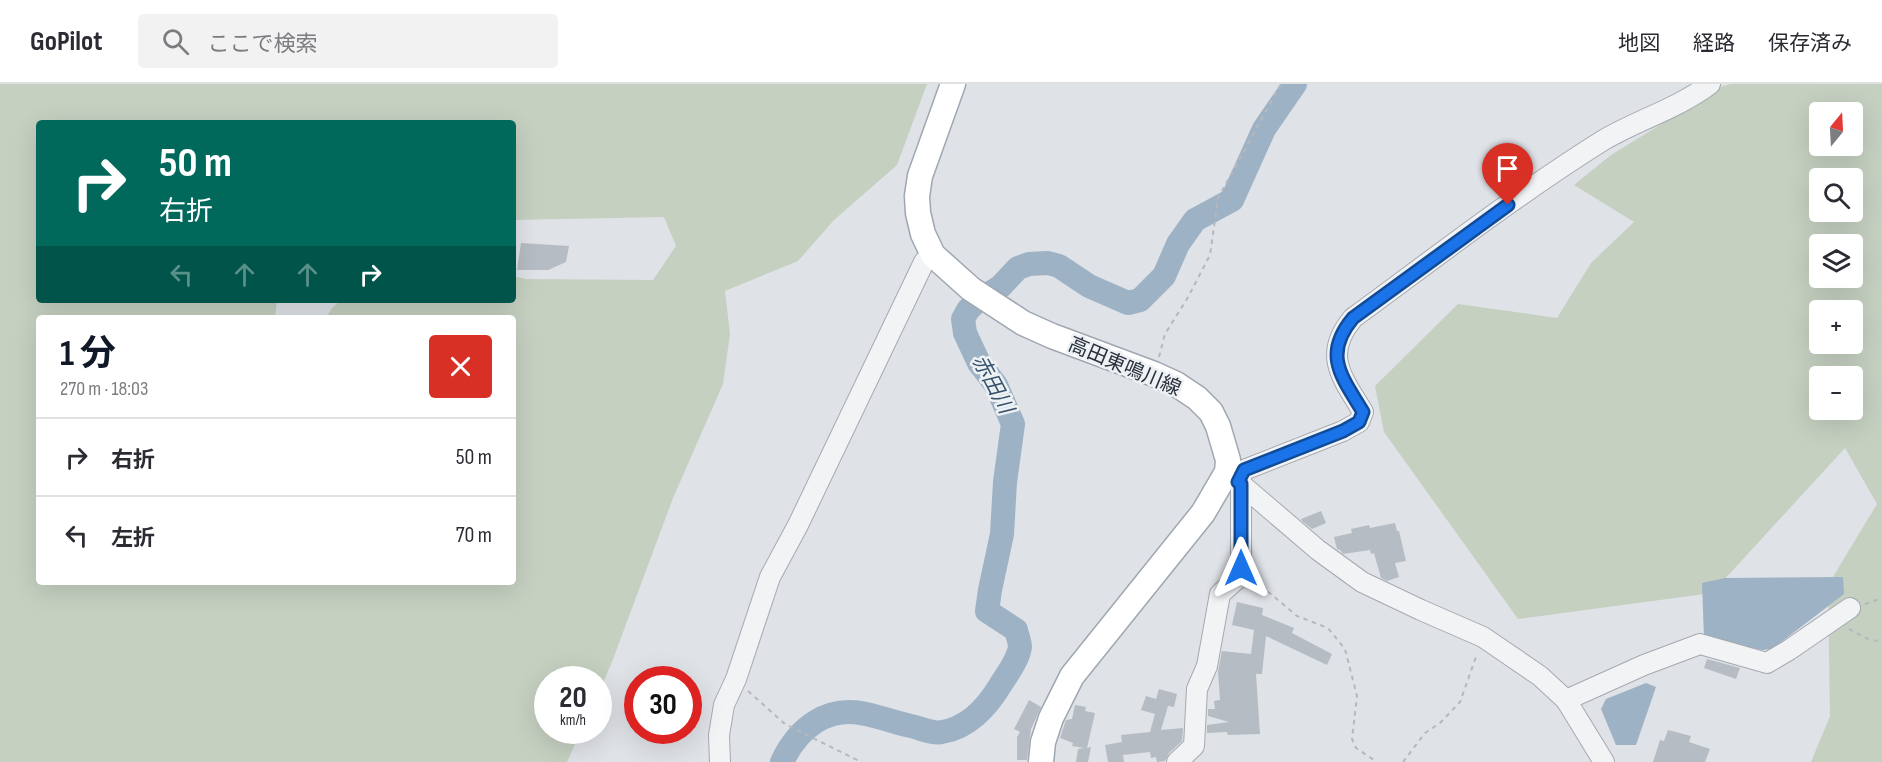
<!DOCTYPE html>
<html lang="ja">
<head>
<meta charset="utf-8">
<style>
	:root { --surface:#fff; --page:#f2f2f3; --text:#2b2b33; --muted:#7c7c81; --line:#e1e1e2; --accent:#111827 }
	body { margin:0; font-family:"Sofia Sans Condensed","Noto Sans JP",sans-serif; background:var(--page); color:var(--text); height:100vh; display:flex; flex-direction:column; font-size:22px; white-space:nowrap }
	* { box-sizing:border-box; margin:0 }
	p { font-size:20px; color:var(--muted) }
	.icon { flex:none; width:33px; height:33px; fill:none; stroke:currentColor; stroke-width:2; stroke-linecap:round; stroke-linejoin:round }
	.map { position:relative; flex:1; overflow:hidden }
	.panel { position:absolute; left:36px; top:231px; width:480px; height:270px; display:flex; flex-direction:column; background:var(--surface); border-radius:6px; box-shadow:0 6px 24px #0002 }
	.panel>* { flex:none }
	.top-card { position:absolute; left:36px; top:36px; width:480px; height:183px; border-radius:6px; box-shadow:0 6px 24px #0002; background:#00695c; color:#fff; overflow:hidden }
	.needle { width:39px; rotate:18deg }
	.fabs { position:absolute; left:1809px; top:18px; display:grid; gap:12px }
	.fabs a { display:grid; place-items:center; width:54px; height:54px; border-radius:6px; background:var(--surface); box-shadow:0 6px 24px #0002; font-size:30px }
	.speed { position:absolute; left:534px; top:582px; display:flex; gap:12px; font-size:30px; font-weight:700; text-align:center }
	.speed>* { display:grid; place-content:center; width:78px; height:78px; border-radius:50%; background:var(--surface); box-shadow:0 6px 24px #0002; line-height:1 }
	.speed small { font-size:15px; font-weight:400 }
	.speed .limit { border:9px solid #d22; background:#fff; color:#111 }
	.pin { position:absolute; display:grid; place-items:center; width:51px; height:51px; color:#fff; margin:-62px -26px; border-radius:50% 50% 50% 0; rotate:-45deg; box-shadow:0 0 6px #0007 }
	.pin .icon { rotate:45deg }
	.me { position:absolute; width:66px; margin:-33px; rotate:0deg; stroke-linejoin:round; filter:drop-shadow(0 0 4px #0008) }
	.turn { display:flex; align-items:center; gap:21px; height:126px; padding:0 24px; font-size:27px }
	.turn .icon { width:78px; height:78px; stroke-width:2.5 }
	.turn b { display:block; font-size:42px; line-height:51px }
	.lanes { display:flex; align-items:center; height:57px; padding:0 24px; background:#0003; justify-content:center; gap:30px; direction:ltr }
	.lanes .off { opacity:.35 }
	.round { display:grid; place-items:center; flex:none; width:63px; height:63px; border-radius:6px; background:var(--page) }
	.overview { display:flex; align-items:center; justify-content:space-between; height:102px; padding:0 24px }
	h1 { font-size:36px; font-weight:700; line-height:45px; color:var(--accent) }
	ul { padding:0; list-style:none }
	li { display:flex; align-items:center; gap:18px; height:78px; padding:0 24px; border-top:2px solid var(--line) }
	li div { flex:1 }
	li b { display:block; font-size:22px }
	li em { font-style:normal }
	header { display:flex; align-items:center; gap:36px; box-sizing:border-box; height:84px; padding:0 30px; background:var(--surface); border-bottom:2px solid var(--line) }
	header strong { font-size:28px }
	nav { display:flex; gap:33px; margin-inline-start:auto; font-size:21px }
	.search { width:420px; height:54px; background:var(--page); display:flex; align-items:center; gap:15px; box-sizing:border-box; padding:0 21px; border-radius:6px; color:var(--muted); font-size:22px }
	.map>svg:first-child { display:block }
</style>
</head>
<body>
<header>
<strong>GoPilot</strong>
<div class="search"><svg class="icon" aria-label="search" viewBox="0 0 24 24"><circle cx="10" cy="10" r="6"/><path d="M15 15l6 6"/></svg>ここで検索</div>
<nav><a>地図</a><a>経路</a><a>保存済み</a></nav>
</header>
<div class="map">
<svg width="1882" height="678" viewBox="0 0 1882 678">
	<rect width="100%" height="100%" fill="#dfe2e7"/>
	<!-- green -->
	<g fill="#c5d0c1" fill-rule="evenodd">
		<path d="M0 0H927L897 81 834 136 798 177 725 207 730 250 723 300 673 414 612 578 599 608 598 596H548V646L581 647 567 678H0ZM39 39H513V136L664 133 676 162 653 196 526 195 513 192V216H341L332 224 326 234H513V498H39V234H275L277 216H39Z"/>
		<path d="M1731 0H1882V678H1811L1830 632 1828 501 1877 420 1845 364 1712 509 1518 535 1384 348 1375 302 1458 220 1557 234 1591 179 1634 138 1574 101 1611 71 1723 2ZM1820 28H1852V62H1820ZM1820 94H1852V128H1820ZM1820 160H1852V194H1820ZM1820 226H1852V260H1820ZM1820 292H1852V326H1820Z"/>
	</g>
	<!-- water -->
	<g fill="#9db2c4">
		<polygon points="1843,493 1844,510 1772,565 1762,566 1704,554 1702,499 1725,494"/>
		<polygon points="1646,599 1656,603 1636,661 1616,661 1601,625 1606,615"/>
	</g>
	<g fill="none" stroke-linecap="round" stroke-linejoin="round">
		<!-- river -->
		<path stroke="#9db2c4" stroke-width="24" d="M782 678C798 644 827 621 866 630 881 633 896 639 911 642 920 644 933 650 942 648 968 644 988 622 1001 600 1008 589 1018 576 1020 563 1020 558 1017 551 1016 546L987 527 990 506 1002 450 1005 398 1013 340 996 301 979 279 965 249 963 235 968 226 976 218 1000 203 1018 184 1029 180 1048 179 1059 182 1089 202 1128 219 1140 216 1164 192 1178 160 1195 136 1232 116 1264 45 1295 0"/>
	</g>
	<!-- building -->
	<g fill="#b6bcc3">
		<polygon points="521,159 569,162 566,178 548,186 517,186"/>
		<polygon points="1321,427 1326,439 1312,445 1302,437 1301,435"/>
		<polygon points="1395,439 1397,447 1399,447 1406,477 1395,479 1399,493 1387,497 1381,494 1374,469 1371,470 1370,466 1343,470 1340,466 1337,465 1334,453 1352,449 1351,445 1369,441 1370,444"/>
		<polygon points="1237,518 1263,524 1262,531 1294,544 1292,549 1332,570 1327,581 1266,552 1262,590 1256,590 1260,650 1228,651 1227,648 1207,649 1207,641 1229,638 1208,632 1208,625 1215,625 1214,617 1220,616 1218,587 1222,567 1251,570 1254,546 1232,541"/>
		<polygon points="1707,575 1740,584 1736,595 1704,584"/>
		<polygon points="1159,605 1177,610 1174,623 1168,622 1161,646 1183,644 1182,657 1169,669 1165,677 1157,678 1156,673 1151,674 1150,668 1123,671 1124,678 1108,678 1105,661 1122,658 1121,651 1150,648 1155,630 1141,626 1146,612 1156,615"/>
		<polygon points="1029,616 1041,623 1031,645 1027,676 1017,676 1017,653 1020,648 1014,645"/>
		<polygon points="1075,621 1086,623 1085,627 1095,629 1087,664 1091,663 1088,678 1076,678 1078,665 1084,664 1072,662 1073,659 1060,654 1066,636 1072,635"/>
		<polygon points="1668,646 1691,652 1689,658 1710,665 1705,678 1653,678 1660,656 1664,657"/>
	</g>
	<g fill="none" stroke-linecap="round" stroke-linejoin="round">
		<defs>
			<g id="minor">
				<polyline points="1228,389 1318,466 1362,498 1421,526 1483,553 1540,592 1566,616 1604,678"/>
				<path d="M1238 398 1244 386 1343 347 1359 338 1363 328C1342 293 1322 271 1353 234 1435 174 1516 111 1602 57 1637 36 1677 25 1710 0"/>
				<polyline points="1566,616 1644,581 1700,560 1767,579 1789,566 1850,524"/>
				<polyline points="720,678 719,651 724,621 736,595 770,493 798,441 924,178 933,171"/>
				<polyline points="1177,678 1194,662 1197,605 1207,582 1220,510 1238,494 1241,484 1241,400"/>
			</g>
			<polyline id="major" points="953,0 920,92 917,112 918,129 923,150 933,171 971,205 1023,239 1052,252 1154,290 1176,300 1197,314 1211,328 1218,342 1228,376 1227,388 1203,429 1072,592 1051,634 1043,658 1041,678"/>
		</defs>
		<!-- minor casing -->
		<use href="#minor" stroke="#a5a9b0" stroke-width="22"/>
		<!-- major casing -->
		<use href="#major" stroke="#9fa7b1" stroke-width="27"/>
		<!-- path -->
		<g stroke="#b5b9be" stroke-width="2" stroke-dasharray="4.5 4.5" stroke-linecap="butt">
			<polyline points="1159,273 1165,250 1187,215 1210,171 1218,114 1281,0"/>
			<polyline points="1254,496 1297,532 1328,544 1345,565 1357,612 1352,655 1356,664 1377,678"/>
			<polyline points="1865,520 1882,514"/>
			<polyline points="1849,545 1868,555 1882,558"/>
			<polyline points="748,607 785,640 861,678"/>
			<polyline points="1403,678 1425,649 1440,639 1460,618 1477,570"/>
		</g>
		<!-- minor -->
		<use href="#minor" stroke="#f1f3f5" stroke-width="20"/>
		<!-- major -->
		<use href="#major" stroke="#fff" stroke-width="24"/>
	</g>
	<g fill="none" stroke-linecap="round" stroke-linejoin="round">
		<defs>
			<path id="route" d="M1241 484V400L1238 398 1244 386 1343 347 1359 338 1363 328C1342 293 1322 271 1353 234L1508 121"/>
		</defs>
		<!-- route casing -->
		<use href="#route" stroke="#114b97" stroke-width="15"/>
		<!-- route -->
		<use href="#route" stroke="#1a73e8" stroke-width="10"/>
	</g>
	<g text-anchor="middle" stroke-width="5" stroke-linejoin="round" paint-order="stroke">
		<!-- street labels -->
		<g font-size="20" fill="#29313c" stroke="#eef1f4">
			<text transform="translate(1125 282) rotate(23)" y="7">高田東鳴川線</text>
		</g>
		<!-- water labels -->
		<g font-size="21" font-style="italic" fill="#37526c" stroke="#eef1f4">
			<text transform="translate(993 300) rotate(62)" y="7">赤田川</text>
		</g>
	</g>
</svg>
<div class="fabs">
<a><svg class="needle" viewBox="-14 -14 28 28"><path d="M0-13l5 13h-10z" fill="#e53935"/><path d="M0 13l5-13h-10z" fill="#7c7c81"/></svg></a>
<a><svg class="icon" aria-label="search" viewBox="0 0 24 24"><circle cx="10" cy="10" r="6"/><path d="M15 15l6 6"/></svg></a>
<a><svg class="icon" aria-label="layers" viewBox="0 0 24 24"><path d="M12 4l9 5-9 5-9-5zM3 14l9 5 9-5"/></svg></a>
<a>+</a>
<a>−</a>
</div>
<div class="speed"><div>20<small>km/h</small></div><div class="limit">30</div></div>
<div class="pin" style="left:1508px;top:121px;background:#d93025"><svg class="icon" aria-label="arrive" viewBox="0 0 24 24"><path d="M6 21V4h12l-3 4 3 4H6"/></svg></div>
<svg class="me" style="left:1241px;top:484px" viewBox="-20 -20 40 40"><path d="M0-17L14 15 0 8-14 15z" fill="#1a73e8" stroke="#fff" stroke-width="4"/></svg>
<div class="top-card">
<div class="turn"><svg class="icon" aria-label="right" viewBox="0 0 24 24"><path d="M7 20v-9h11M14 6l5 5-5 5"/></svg><div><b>50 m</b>右折</div></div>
<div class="lanes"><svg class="icon off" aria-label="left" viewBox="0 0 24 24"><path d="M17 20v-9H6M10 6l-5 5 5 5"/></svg><svg class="icon off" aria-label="ahead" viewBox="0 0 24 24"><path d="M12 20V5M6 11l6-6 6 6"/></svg><svg class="icon off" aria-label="ahead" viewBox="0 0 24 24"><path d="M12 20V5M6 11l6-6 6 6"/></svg><svg class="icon" aria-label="right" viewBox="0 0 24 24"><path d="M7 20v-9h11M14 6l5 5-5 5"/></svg></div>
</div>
<section class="panel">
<div class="overview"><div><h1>1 分</h1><p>270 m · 18:03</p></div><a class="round" style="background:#d93025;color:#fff"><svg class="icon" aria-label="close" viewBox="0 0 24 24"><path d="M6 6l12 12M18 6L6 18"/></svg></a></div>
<ul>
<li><svg class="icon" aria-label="right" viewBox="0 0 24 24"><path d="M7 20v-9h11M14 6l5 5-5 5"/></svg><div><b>右折</b></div><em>50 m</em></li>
<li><svg class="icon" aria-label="left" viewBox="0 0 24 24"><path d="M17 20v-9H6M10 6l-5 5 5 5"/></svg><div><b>左折</b></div><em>70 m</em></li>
</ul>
</section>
</div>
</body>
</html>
